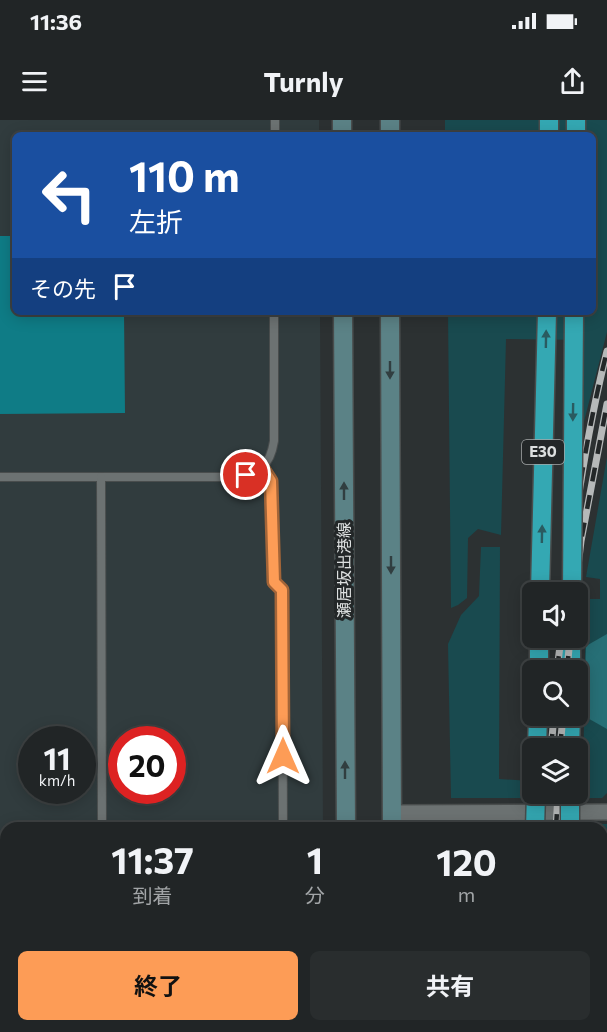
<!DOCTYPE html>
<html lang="ja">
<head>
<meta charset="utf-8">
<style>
	:root { --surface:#212526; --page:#292d2e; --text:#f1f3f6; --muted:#a2a5a7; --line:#3e4243; --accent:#fd9c56 }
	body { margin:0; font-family:Commissioner,"Noto Sans JP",sans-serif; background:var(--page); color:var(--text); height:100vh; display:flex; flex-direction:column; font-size:22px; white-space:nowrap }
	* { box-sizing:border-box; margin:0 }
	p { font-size:20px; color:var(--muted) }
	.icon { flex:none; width:33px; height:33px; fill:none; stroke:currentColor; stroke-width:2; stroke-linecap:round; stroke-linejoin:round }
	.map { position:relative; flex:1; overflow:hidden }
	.sheet { position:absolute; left:0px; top:702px; width:608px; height:210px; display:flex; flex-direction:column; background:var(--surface); border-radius:18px 18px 0 0; box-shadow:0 3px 15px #0003,0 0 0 2px var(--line) }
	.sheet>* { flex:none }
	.guide { position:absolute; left:12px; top:12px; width:584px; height:183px; border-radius:9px; box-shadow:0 3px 15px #0003,0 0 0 2px var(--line); background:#1a4fa0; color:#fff; overflow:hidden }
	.buttons { position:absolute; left:522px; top:462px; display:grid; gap:12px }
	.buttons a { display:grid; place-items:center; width:66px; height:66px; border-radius:9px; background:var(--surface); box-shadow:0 3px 15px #0003,0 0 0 2px var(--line); font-size:30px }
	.speed { position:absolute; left:18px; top:606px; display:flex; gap:12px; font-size:30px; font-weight:700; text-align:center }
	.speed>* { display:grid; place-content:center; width:78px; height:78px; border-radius:50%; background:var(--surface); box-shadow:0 3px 15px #0003,0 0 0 2px var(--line); line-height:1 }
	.speed small { font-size:15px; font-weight:400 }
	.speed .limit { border:9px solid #d22; background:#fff; color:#111 }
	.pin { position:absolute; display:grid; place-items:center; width:51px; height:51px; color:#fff; margin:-26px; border:3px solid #fff; border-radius:50%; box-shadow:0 2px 6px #0007 }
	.me { position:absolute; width:66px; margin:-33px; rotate:0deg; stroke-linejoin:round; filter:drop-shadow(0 0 4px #0008) }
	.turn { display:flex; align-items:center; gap:21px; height:126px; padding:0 18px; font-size:27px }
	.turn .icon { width:78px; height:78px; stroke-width:2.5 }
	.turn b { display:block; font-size:42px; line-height:51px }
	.then { display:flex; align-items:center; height:57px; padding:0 18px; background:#0003; gap:12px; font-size:22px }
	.eta { display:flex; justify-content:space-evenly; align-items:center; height:102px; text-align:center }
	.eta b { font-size:36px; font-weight:700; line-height:42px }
	.action { display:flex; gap:12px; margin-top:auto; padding:12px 18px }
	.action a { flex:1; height:69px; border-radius:9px; background:var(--accent); color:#111; font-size:24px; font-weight:700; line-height:69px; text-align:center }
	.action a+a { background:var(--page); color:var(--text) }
	.status { display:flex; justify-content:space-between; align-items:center; height:42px; padding:0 30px; background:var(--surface); direction:ltr }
	.status svg { height:16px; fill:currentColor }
	header { display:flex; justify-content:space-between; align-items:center; height:78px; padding:0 18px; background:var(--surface); font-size:27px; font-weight:700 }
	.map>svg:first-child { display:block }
</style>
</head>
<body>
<div class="status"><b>11:36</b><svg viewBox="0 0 49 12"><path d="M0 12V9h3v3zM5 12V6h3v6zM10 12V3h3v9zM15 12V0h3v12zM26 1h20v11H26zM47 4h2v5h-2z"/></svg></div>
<header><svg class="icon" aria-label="menu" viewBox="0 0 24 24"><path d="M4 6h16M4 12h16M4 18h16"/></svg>Turnly<svg class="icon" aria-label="share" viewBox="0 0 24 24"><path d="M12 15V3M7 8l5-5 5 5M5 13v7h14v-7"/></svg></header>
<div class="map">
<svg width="607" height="912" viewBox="0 0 607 912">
	<rect width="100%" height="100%" fill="#2c3132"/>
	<!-- built -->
	<path fill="#313c3e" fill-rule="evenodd" d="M0 0H319V15H15V192H320L323 708H6V906H298V912H0ZM32 620H82V670H32ZM122 620H172V670H122Z"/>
	<!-- green -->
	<g fill="#194a4f">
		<polygon points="445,0 607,0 607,212 580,317 582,220 506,219 501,415 478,409 468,418 467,478 458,485 451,488 448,192 592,192 592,15 445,15"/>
		<polygon points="607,337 607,673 602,678 451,678 448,524 461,495 479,476 481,427 500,427 499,659 532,661 532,674 578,674 578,663 583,663 586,479 600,479 600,459 586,457"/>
		<polygon points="473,703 607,704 606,912 420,912 419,906 602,906 602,708 458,708"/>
		<rect x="0" y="789" width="6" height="39"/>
		<rect x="130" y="906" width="85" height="6"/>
	</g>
	<!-- forest -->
	<polygon fill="#276f76" points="607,514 607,609 584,596 586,526"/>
	<!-- water -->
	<polygon fill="#0f7c86" points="0,116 15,116 15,192 124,192 125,293 0,294"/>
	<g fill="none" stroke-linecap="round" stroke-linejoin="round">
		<defs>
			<g id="lane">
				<polyline points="275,15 275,0"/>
				<polyline points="262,347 271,361 274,462 282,470 283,708"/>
				<path d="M0 357H234C259 353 270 347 274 321V192"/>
				<polyline points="101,357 102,708"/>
				<polyline points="0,887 6,887"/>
				<polyline points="103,906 103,912"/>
			</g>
			<polyline id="street" points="392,693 607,692"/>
			<g id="secondary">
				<polyline points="342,0 342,15"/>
				<polyline points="390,0 390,15"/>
				<polyline points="343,192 346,708"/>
				<polyline points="390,192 392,708"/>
				<polyline points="346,906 346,912"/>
				<polyline points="392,906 392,912"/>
			</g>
			<g id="highway">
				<polyline points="549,15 549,0"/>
				<polyline points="576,15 576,0"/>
				<polyline points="540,472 547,192"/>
				<polyline points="539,550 539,518"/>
				<polyline points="571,550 571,518"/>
				<polyline points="537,628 538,596"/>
				<polyline points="570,628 571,596"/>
				<polyline points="532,912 532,906"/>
				<polyline points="567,912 567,906"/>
			</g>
		</defs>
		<!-- lane casing -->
		<use href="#lane" stroke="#494d4d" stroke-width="10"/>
		<!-- street casing -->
		<use href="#street" stroke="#494d4d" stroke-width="18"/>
		<!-- secondary casing -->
		<use href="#secondary" stroke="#494d4d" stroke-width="21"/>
		<!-- highway casing -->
		<use href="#highway" stroke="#494d4d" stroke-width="21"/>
		<!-- lane -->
		<use href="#lane" stroke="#6c7272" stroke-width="8"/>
		<!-- street -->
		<use href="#street" stroke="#6c7272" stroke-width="15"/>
		<!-- secondary -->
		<use href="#secondary" stroke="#5b8286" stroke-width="18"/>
		<!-- highway -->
		<use href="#highway" stroke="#34a8b3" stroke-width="18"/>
		<defs>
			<g id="rail">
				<path d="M566 472C575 392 587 310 607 231"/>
				<polyline points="575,472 581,421 607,284"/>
				<polyline points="557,550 561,518"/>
				<polyline points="567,550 570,518"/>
				<polyline points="551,628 554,596"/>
				<polyline points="560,628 563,596"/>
				<polyline points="556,708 558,674"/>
				<polyline points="553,912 553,906"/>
			</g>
		</defs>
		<!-- rail casing -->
		<use href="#rail" stroke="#b6b9b9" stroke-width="7"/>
		<!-- rail -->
		<use href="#rail" stroke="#232728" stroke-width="4.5" stroke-dasharray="14" stroke-linecap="butt"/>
		<defs>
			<g id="highway-bridge">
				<polyline points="572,472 574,192"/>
				<polyline points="535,708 536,674"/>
				<polyline points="570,708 570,674"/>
			</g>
		</defs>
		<!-- highway-bridge casing -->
		<use href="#highway-bridge" stroke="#494d4d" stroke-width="21" stroke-linecap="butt"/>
		<!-- highway-bridge -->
		<use href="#highway-bridge" stroke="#34a8b3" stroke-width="18"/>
	</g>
	<!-- one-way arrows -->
	<defs><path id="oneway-solid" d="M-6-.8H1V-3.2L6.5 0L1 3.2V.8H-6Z" transform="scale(1.5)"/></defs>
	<g fill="#2a5b60">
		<use href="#oneway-solid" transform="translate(546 219) rotate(-89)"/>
		<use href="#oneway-solid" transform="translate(573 292) rotate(91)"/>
		<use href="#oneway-solid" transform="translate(542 414) rotate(-89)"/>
	</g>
	<g fill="#313e40">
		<use href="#oneway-solid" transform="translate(390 250) rotate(90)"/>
		<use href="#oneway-solid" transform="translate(344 371) rotate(-90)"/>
		<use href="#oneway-solid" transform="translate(391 445) rotate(90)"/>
		<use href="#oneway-solid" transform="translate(345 650) rotate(-90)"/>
	</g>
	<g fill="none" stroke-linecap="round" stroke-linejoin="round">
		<defs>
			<polyline id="route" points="246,355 262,347 271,361 274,462 282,470 283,636"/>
		</defs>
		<!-- route casing -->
		<use href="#route" stroke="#a46538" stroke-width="15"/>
		<!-- route -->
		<use href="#route" stroke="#fd9c56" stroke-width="10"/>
	</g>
	<g text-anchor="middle" stroke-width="6" stroke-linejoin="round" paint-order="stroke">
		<!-- shield labels -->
		<rect fill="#232728" stroke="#a5a8a9" stroke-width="1.5" x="522" y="320" width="42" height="24" rx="4.5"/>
		<g font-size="15" font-weight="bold" fill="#dde0e0">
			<text x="543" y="337">E30</text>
		</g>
		<!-- street labels -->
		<g font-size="16" fill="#dde0e0" stroke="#232728">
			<text transform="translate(344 450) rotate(-90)" y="6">瀬居坂出港線</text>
		</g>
	</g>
</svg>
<div class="buttons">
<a><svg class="icon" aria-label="sound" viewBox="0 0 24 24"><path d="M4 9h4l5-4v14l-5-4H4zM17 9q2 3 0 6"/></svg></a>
<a><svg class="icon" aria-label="search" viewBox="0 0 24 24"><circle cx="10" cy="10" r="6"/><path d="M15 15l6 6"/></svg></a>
<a><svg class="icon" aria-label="layers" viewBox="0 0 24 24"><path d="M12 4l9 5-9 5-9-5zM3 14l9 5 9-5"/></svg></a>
</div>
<div class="speed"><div>11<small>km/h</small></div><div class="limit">20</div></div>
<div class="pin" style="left:246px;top:355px;background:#d93025"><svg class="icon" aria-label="arrive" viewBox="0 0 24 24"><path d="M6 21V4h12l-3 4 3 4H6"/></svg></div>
<svg class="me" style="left:283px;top:636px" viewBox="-20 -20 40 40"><path d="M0-17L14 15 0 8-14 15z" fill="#fd9c56" stroke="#fff" stroke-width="4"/></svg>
<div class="guide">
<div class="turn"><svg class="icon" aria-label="left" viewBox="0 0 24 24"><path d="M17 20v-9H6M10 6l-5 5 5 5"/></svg><div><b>110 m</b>左折</div></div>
<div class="then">その先<svg class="icon" aria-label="arrive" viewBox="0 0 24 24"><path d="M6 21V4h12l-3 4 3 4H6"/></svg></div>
</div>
<section class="sheet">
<div class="eta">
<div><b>11:37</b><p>到着</p></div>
<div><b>1</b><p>分</p></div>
<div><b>120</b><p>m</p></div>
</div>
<div class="action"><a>終了</a><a>共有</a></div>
</section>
</div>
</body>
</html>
